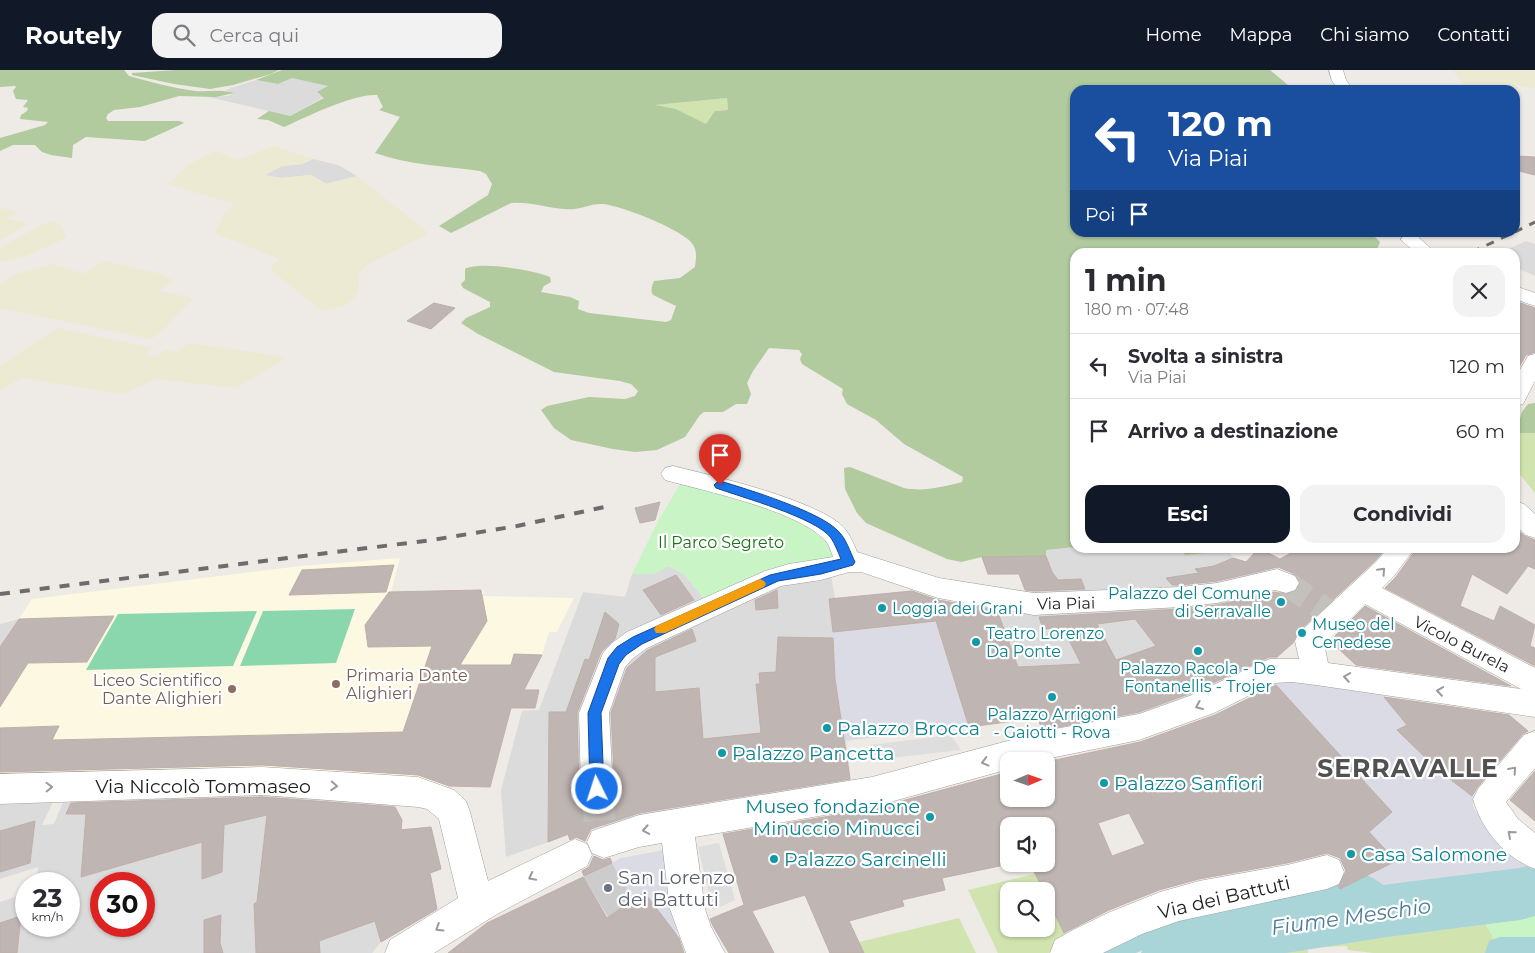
<!DOCTYPE html>
<html lang="it">
<head>
<meta charset="utf-8">
<style>
	:root { --surface:#fff; --page:#f2f2f3; --text:#2b2b33; --muted:#7c7c81; --line:#e1e1e2; --accent:#111827 }
	body { margin:0; font-family:Montserrat,sans-serif; background:var(--page); color:var(--text); height:100vh; display:flex; flex-direction:column; font-size:19px; white-space:nowrap }
	* { box-sizing:border-box; margin:0 }
	p { font-size:16px; color:var(--muted) }
	.icon { flex:none; width:28px; height:28px; fill:none; stroke:currentColor; stroke-width:2; stroke-linecap:round; stroke-linejoin:round }
	.map { position:relative; flex:1; overflow:hidden }
	.sheet { position:absolute; left:1070px; top:178px; width:450px; height:305px; display:flex; flex-direction:column; background:var(--surface); border-radius:15px; box-shadow:0 1px 4px #0004 }
	.sheet>* { flex:none }
	.guide { position:absolute; left:1070px; top:15px; width:450px; height:152px; border-radius:15px; box-shadow:0 1px 4px #0004; background:#1a4fa0; color:#fff; overflow:hidden }
	.needle { width:32px; rotate:88deg }
	.buttons { position:absolute; left:1000px; top:682px; display:grid; gap:10px }
	.buttons a { display:grid; place-items:center; width:55px; height:55px; border-radius:10px; background:var(--surface); box-shadow:0 1px 4px #0004; font-size:25px }
	.speed { position:absolute; left:15px; top:802px; display:flex; gap:10px; font-size:25px; font-weight:700; text-align:center }
	.speed>* { display:grid; place-content:center; width:65px; height:65px; border-radius:50%; background:var(--surface); box-shadow:0 1px 4px #0004; line-height:1 }
	.speed small { font-size:12px; font-weight:400 }
	.speed .limit { border:8px solid #d22; background:#fff; color:#111 }
	.pin { position:absolute; display:grid; place-items:center; width:42px; height:42px; color:#fff; margin:-51px -21px; border-radius:50% 50% 50% 0; rotate:-45deg; box-shadow:0 0 5px #0007 }
	.pin .icon { rotate:45deg }
	.me { position:absolute; width:55px; margin:-28px; rotate:356deg; stroke-linejoin:round; filter:drop-shadow(0 0 4px #0008) }
	.turn { display:flex; align-items:center; gap:18px; height:105px; padding:0 15px; font-size:22px }
	.turn .icon { width:65px; height:65px; stroke-width:2.5 }
	.turn b { display:block; font-size:35px; line-height:42px }
	.then { display:flex; align-items:center; height:48px; padding:0 15px; background:#0003; gap:10px; font-size:19px }
	.round { display:grid; place-items:center; flex:none; width:52px; height:52px; border-radius:15px; background:var(--page) }
	.headline { display:flex; align-items:center; justify-content:space-between; height:85px; padding:0 15px }
	h1 { font-size:30px; font-weight:700; line-height:38px }
	.action { display:flex; gap:10px; margin-top:auto; padding:10px 15px }
	.action a { flex:1; height:58px; border-radius:15px; background:var(--accent); color:#fff; font-size:20px; font-weight:700; line-height:58px; text-align:center }
	.action a+a { background:var(--page); color:var(--text) }
	ul { padding:0; list-style:none }
	li { display:flex; align-items:center; gap:15px; height:65px; padding:0 15px; border-top:1px solid var(--line) }
	li div { flex:1 }
	li b { display:block; font-size:19px }
	li em { font-style:normal }
	header { display:flex; align-items:center; gap:30px; box-sizing:border-box; height:70px; padding:0 25px; background:var(--accent); color:#fff }
	header strong { font-size:24px }
	nav { display:flex; gap:28px; margin-inline-start:auto; font-size:18px }
	.search { width:350px; height:45px; background:var(--page); display:flex; align-items:center; gap:12px; box-sizing:border-box; padding:0 18px; border-radius:15px; color:var(--muted); font-size:19px }
	.map>svg:first-child { display:block }
</style>
</head>
<body>
<header>
<strong>Routely</strong>
<div class="search"><svg class="icon" aria-label="search" viewBox="0 0 24 24"><circle cx="10" cy="10" r="6"/><path d="M15 15l6 6"/></svg>Cerca qui</div>
<nav><a>Home</a><a>Mappa</a><a>Chi siamo</a><a>Contatti</a></nav>
</header>
<div class="map">
<svg width="1535" height="883" viewBox="0 0 1535 883">
	<rect width="100%" height="100%" fill="#eeeae5"/>
	<!-- residential -->
	<g fill="#dcdbdc" fill-rule="evenodd">
		<polygon points="292,8 329,16 317,23 324,27 290,46 208,27 228,26 233,23 225,20 256,10 278,14"/>
		<polygon points="313,89 338,95 357,106 326,114 311,105 281,108 264,105 282,96 302,94"/>
		<polygon points="1526,171 1535,174 1535,206 1515,197 1515,182 1501,182"/>
		<polygon points="1075,477 1171,478 1181,479 1185,485 1229,481 1233,488 1242,490 1273,506 1237,515 1028,528 1019,504 988,505 982,487 1046,486 1046,480"/>
		<polygon points="669,496 684,504 706,531 776,510 830,500 835,528 829,529 852,720 604,757 603,753 506,787 501,720 522,641 539,640 583,522 625,527 632,504 652,504"/>
		<polygon points="1227,523 1282,583 1273,591 1252,602 1135,648 1044,664 994,533"/>
		<polygon points="19,549 0,577 0,554"/>
		<path d="M225 720 383 732 396 739 402 750 401 759 431 757 441 799 430 803 437 840 381 872 372 883H0V832L26 823V856H69V814H37L38 797 0 809V727L53 732 42 755 54 754 64 730ZM101 814H144V856H101Z"/>
	</g>
	<!-- education -->
	<polygon fill="#fcf8e1" points="400,488 391,522 484,520 483,526 574,528 557,562 549,562 542,585 524,620 539,620 535,638 511,639 490,717 0,708 0,577 32,529 300,496"/>
	<!-- religious -->
	<polygon fill="#ccc" points="612,793 633,830 608,847 583,807"/>
	<!-- farmland -->
	<g fill="#ecead2">
		<polygon points="1452,0 1535,1 1535,18 1517,16 1520,24 1521,52 1515,51 1515,20 1467,20"/>
		<polygon points="274,76 313,89 302,94 282,96 265,105 281,108 311,105 327,114 357,106 425,160 427,163 426,165 367,195 359,203 359,217 355,228 347,234 322,241 270,199 279,189 215,163 223,146 235,134 168,114 188,95 216,81 237,90"/>
		<polygon points="0,138 17,142 6,149 29,154 0,170"/>
		<polygon points="50,151 60,154 67,168 22,187 0,192 0,180 8,173"/>
		<polygon points="105,191 161,204 173,210 159,221 193,228 162,261 151,269 0,238 0,215 11,206 53,194 83,204"/>
		<polygon points="57,258 153,278 145,284 156,287 165,280 177,282 189,273 284,287 281,291 236,318 156,309 123,324 21,308 0,321 0,296"/>
	</g>
	<!-- grass -->
	<g fill="#d1e4af">
		<polygon points="727,28 728,40 715,41 706,55 676,39 654,35"/>
		<polygon points="1518,355 1521,363 1535,363 1535,423 1521,406 1515,406 1515,358"/>
		<polygon points="1035,804 1044,821 1009,821 1009,859 1046,859 1046,826 1068,871 1048,883 998,883 968,820"/>
		<polygon points="959,848 976,883 864,883 859,872"/>
		<polygon points="1453,851 1457,858 1486,854 1501,883 1373,883 1348,880 1347,876 1307,878 1308,883 1255,883 1312,872"/>
	</g>
	<!-- forest -->
	<g fill="#b1ca9e" fill-rule="evenodd">
		<path d="M0 0H124L129 6C151 12 173 18 195 21 208 22 221 19 234 23L216 27 179 26 140 37 114 40 108 44 106 48 108 51H180L184 53 145 71 86 67 73 75 72 88 51 85 42 82 35 75H13L0 81V68L45 55 48 52 20 49 21 45 27 41 28 38 23 37 28 30 16 29 13 21 16 17 15 16 0 17Z"/>
		<polygon points="176,0 279,0 271,4 233,15 210,19 174,14 132,5 132,3"/>
		<path d="M282 0H1270L1294 20H1075V162H1370L1380 172 1376 182H1075V477L1046 480V486L982 487 961 492 947 489 866 453 857 443 845 419 844 398 850 397 904 418C924 422 942 417 962 412L963 407 904 374 876 350 847 334 842 324 843 319 802 294 800 289 802 284 799 280 769 278 753 301 747 313 751 324 747 334H736L723 342H704L700 345 685 367 657 380 635 382 613 379 571 370 554 358 541 340 547 336 589 327 625 329 635 326 638 321 631 314 620 311 554 302 478 264 461 253 466 248 490 237V232L463 218 461 214 465 210V199C480 191 533 200 550 207L551 212 544 216 541 222 570 227 579 231 578 239 589 243 666 252 671 250 676 236 653 225C650 220 652 216 654 211L680 208 695 197C696 188 698 180 691 172 678 158 622 136 603 134 590 133 578 141 565 139 548 138 527 131 511 133L451 163 439 156 488 125 492 114 486 104 480 101C445 96 409 95 375 83L400 47 379 40 383 37 377 25C354 23 306 47 284 57L268 50 257 49 269 41 290 46 324 28 317 22 328 16 292 8 278 14 256 10ZM727 28 728 40 715 41 706 54 676 39 655 35Z"/>
		<polygon points="1535,333 1535,363 1520,363 1518,355 1522,342 1528,334"/>
		<polygon points="1171,478 1228,478 1229,481 1185,485 1181,479"/>
	</g>
	<!-- park -->
	<g fill="#c9f5c6">
		<polygon points="682,411 721,419 826,460 833,486 830,489 706,531 684,504 670,496 652,504 632,504 658,451"/>
		<polygon points="1535,840 1535,879 1498,878 1486,854 1457,858 1453,851"/>
	</g>
	<!-- pitch -->
	<g fill="#8ad7ae">
		<polygon points="355,539 336,593 240,596 263,541"/>
		<polygon points="257,541 233,596 86,600 118,544"/>
	</g>
	<!-- parking -->
	<g fill="#dedede">
		<polygon points="951,665 961,680 882,689 870,675"/>
		<polygon points="719,773 735,830 713,840 698,777"/>
	</g>
	<!-- plaza -->
	<g fill="#dadbe4">
		<polygon points="934,547 969,657 844,671 835,609 832,557 842,556 843,561 925,552"/>
		<polygon points="1269,608 1380,622 1408,656 1440,702 1475,728 1473,734 1474,739 1483,752 1535,794 1535,803 1378,821 1366,807 1396,791 1369,762 1392,742"/>
		<polygon points="670,779 677,866 644,822 633,830 612,793 621,788"/>
	</g>
	<g fill="none" stroke-linecap="round" stroke-linejoin="round">
		<!-- canal -->
		<g fill="#a9d4d8" fill-rule="evenodd">
			<path d="M1366 805C1382 811 1396 825 1403 841L1399 852 1388 856 1377 852 1360 834 1231 854 1164 872 1136 883H1089L1093 872C1183 827 1268 818 1366 805Z"/>
			<polygon points="1500,867 1535,867 1535,883 1485,883 1489,871"/>
		</g>
		<!-- river -->
		<path fill="#a9d4d8" fill-rule="evenodd" d="M1535 794V846L1520 850 1387 867 1286 883H1141L1149 864C1188 847 1232 839 1274 832 1356 817 1438 808 1520 798Z"/>
	</g>
	<!-- building -->
	<g fill="#bfb5b2" stroke="#bfafa9" fill-rule="evenodd">
		<polygon points="1515,86 1535,87 1535,105 1515,100"/>
		<polygon points="1515,231 1535,238 1535,282 1526,285 1515,304"/>
		<polygon points="434,233 455,238 431,259 407,251"/>
		<polygon points="660,432 655,450 640,453 635,438"/>
		<polygon points="1515,458 1525,466 1535,470 1535,499 1528,496 1507,524 1472,504 1460,536 1494,551 1500,536 1535,555 1530,576 1535,578 1535,596 1385,518 1396,507 1417,478 1515,478"/>
		<path d="M1259 478 1280 489 1300 478H1386L1375 491 1298 562 1293 573 1277 587H1269L1191 623 1139 642 1042 660 1038 648 969 657 936 551 833 562 829 529 912 521 938 530 997 540 1018 597 1081 594 1063 558 1043 559 1039 547 1181 539 1217 535 1275 522 1287 525 1297 521 1301 514 1297 505 1278 497 1217 511 1181 515H1172L1166 508 1199 503 1195 499 1214 496 1233 488 1246 492ZM1135 549 1156 576 1116 590 1097 554Z"/>
		<polygon points="1046,486 1052,502 1058,510 1081,509 1085,519 1034,521 1025,520 1019,504 988,504 982,487"/>
		<polygon points="394,495 386,522 289,525 302,500"/>
		<polygon points="676,505 694,530 661,545 643,520"/>
		<polygon points="481,520 487,551 460,595 511,595 514,584 542,585 524,620 539,620 535,638 511,638 490,717 449,716 418,705 262,695 0,702 0,658 59,656 52,670 403,662 432,576 368,577 365,555 389,522"/>
		<polygon points="777,520 778,538 756,540 755,530"/>
		<polygon points="1365,536 1511,616 1356,595 1330,571"/>
		<polygon points="605,542 619,554 615,569 601,582 577,643 579,719 585,731 598,736 609,731 615,720 611,643 627,598 648,580 692,559 696,571 655,587 655,622 699,618 703,669 761,663 756,614 760,614 759,603 776,602 778,567 833,568 835,609 850,709 639,743 591,759 585,771 576,767 570,770 568,764 548,772 549,642 566,642 585,589 589,590"/>
		<polygon points="114,546 87,592 28,593 0,637 0,577 19,549"/>
		<path d="M1276 615 1392 742 1369 762 1396 791 1340 819 1338 816 1346 801 1340 788 1327 783 1287 793 1199 809 1159 820 1109 840 1064 863 1046 826V821H1044L1030 794H1046V756H1009V794L942 808 945 820 902 830 904 836 849 851 864 883H830L805 825 752 841 774 883H729L713 856 710 849 744 835 723 764 872 739 1009 702V729H1046V692L1140 672 1215 645ZM1129 743 1145 774 1112 786 1098 753Z"/>
		<polygon points="1384,627 1509,645 1528,661 1523,664 1477,718 1472,726 1438,700 1397,660 1407,655"/>
		<polygon points="1535,701 1535,751 1510,730"/>
		<polygon points="262,727 395,737 402,750 401,760 431,757 441,799 430,803 437,839 381,872 375,851 319,871 320,883 256,883 254,834 257,832 267,745 224,755 222,802 202,809 202,772 81,807 86,744 66,744 71,733"/>
		<polygon points="35,751 30,793 0,802 0,761"/>
		<polygon points="594,786 603,790 610,788 612,793 584,806 582,801 589,797"/>
		<polygon points="583,807 607,848 644,822 679,868 684,883 448,883 487,853"/>
		<polygon points="221,845 220,873 223,883 204,883 204,850"/>
		<polygon points="21,846 17,883 0,883 0,853"/>
	</g>
	<g fill="none" stroke-linecap="round" stroke-linejoin="round">
		<!-- minor-tunnel-far1 -->
		<polyline stroke="#c4c1bd" stroke-width="25" stroke-dasharray="25 12" stroke-linecap="butt" points="1286,513 1327,541"/>
		<!-- minor-tunnel -->
		<polyline stroke="#c4c1bd" stroke-width="32" stroke-dasharray="32 16" stroke-linecap="butt" points="597,719 600,754"/>
		<defs>
			<g id="minor">
				<polygon points="1329,0 1343,0 1346,10 1353,20 1339,20 1332,11"/>
				<polygon points="1404,162 1424,162 1419,168 1435,182 1415,182 1401,170"/>
				<polygon points="1515,216 1535,223 1535,236 1515,229"/>
				<polygon points="1535,284 1535,311 1523,334 1515,336 1515,308 1528,286"/>
				<path d="M673 396C710 405 822 431 845 459 850 465 854 474 857 482L939 508 1034 523 1181 517 1217 513 1277 499 1295 506 1299 513 1295 520 1286 523 1275 520 1217 533 1181 537 1034 545 938 528 861 502H849L821 510 781 516 647 578 632 589 625 597 609 643 613 719 608 729 597 734 586 729 581 719 579 643 603 583 612 573 627 562 765 501 789 494 833 487C831 481 829 474 825 470 796 440 705 421 665 410L661 404 665 398Z"/>
				<polygon points="1515,431 1524,434 1535,444 1535,468 1526,465 1515,455"/>
				<path d="M1388 478H1415L1394 506 1382 518 1535 598V647L1316 615 1292 612 1274 613 1214 643 1139 670 1036 691H1009V699L872 737 695 767 705 839 711 857 725 883H686L670 839 662 773 639 777 604 788 592 783 587 772 592 761 639 745 872 707 1049 660 1139 644 1192 625 1260 593 1270 589H1299L1295 571 1299 563 1376 492ZM1365 534 1521 619 1328 593 1324 574Z"/>
				<path d="M1535 661V698L1506 732 1518 749 1535 763V799C1504 787 1482 760 1473 729L1478 719 1524 665Z"/>
				<polygon points="262,697 418,707 454,720 466,731 470,742 488,811 575,769 587,774 592,785 587,796 499,843 434,883 385,883 390,870 458,828 439,749 427,739 418,737 262,725 0,734 0,704"/>
				<polygon points="1327,785 1339,790 1344,802 1339,814 1327,819 1179,851 1142,864 1103,883 1050,883 1055,870 1073,860 1110,842 1160,822 1199,811 1287,795"/>
			</g>
		</defs>
		<!-- minor casing -->
		<use href="#minor" stroke="#9f9f9f" stroke-width="1"/>
		<!-- minor -->
		<use href="#minor" fill="#fff" fill-rule="evenodd"/>
		<!-- rail-far1 -->
		<g stroke="#6c6c6c" stroke-width="3" stroke-dasharray="8 8" stroke-linecap="butt">
			<polyline points="1515,162 1535,152"/>
			<polyline points="1472,182 1515,162"/>
		</g>
		<!-- rail -->
		<polyline stroke="#6c6c6c" stroke-width="4" stroke-dasharray="10 10" stroke-linecap="butt" points="0,524 432,470 517,456 609,436"/>
	</g>
	<!-- one-way arrows -->
	<defs><path id="oneway-chevron" d="M-2-3.5L2.5 0L-2 3.5" fill="none" stroke-width="1.6" stroke-linecap="round" stroke-linejoin="round" transform="scale(1.25)"/></defs>
	<g stroke="#9a9a9a">
		<use href="#oneway-chevron" transform="translate(1382 501) rotate(-47)"/>
		<use href="#oneway-chevron" transform="translate(1347 607) rotate(-171)"/>
		<use href="#oneway-chevron" transform="translate(1440 621) rotate(-172)"/>
		<use href="#oneway-chevron" transform="translate(1199 636) rotate(157)"/>
		<use href="#oneway-chevron" transform="translate(985 692) rotate(165)"/>
		<use href="#oneway-chevron" transform="translate(1513 700) rotate(-49)"/>
		<use href="#oneway-chevron" transform="translate(334 716) rotate(4)"/>
		<use href="#oneway-chevron" transform="translate(49 717) rotate(-2)"/>
		<use href="#oneway-chevron" transform="translate(646 760) rotate(170)"/>
		<use href="#oneway-chevron" transform="translate(1511 764) rotate(-139)"/>
		<use href="#oneway-chevron" transform="translate(532 807) rotate(153)"/>
		<use href="#oneway-chevron" transform="translate(439 858) rotate(148)"/>
	</g>
	<!-- route -->
	<path fill="#1a73e8" stroke="#114b97" d="M720 411C747 419 821 442 838 461 846 468 850 482 855 492L853 495 821 504 778 511 642 574 626 585 619 594 601 643 604 719 602 724 597 726 592 724 590 719 588 643 608 588 617 577 633 567 770 505 841 489C838 482 835 474 831 468 817 448 741 427 716 418L714 415 716 413Z"/>
	<!-- slow -->
	<polygon fill="#f59e0b" points="760,509 764,511 766,514 764,517 665,563 656,563 654,559 656,556"/>
	<!-- markers -->
	<g fill="#0f9aa8" stroke="#fff" stroke-width="2">
		<circle cx="1281" cy="532" r="5"/>
		<circle cx="882" cy="538" r="5"/>
		<circle cx="1302" cy="563" r="5"/>
		<circle cx="976" cy="572" r="5"/>
		<circle cx="1198" cy="581" r="5"/>
		<circle cx="1052" cy="627" r="5"/>
		<circle cx="827" cy="658" r="5"/>
		<circle cx="722" cy="683" r="5"/>
		<circle cx="1104" cy="713" r="5"/>
		<circle cx="930" cy="747" r="5"/>
		<circle cx="1351" cy="784" r="5"/>
		<circle cx="774" cy="789" r="5"/>
	</g>
	<g fill="#8d6e63" stroke="#fff" stroke-width="2">
		<circle cx="336" cy="614" r="5"/>
		<circle cx="232" cy="619" r="5"/>
	</g>
	<circle fill="#6b7280" stroke="#fff" stroke-width="2" cx="608" cy="818" r="5"/>
	<g text-anchor="middle" stroke-width="4.5" stroke-linejoin="round" paint-order="stroke">
		<!-- park labels -->
		<g font-size="16" fill="#1a7415" stroke="#fff">
			<text x="721" y="478">Il Parco Segreto</text>
		</g>
		<!-- culture labels -->
		<g font-size="16" fill="#0d838f" stroke="#fff" text-anchor="start">
			<text x="1271" y="529" text-anchor="end">Palazzo del Comune<tspan x="1271" dy="18">di Serravalle</tspan></text>
			<text x="892" y="544">Loggia dei Grani</text>
			<text x="1312" y="560">Museo del<tspan x="1312" dy="18">Cenedese</tspan></text>
			<text x="986" y="569">Teatro Lorenzo<tspan x="986" dy="18">Da Ponte</tspan></text>
			<text x="1198" y="604" text-anchor="middle">Palazzo Racola - De<tspan x="1198" dy="18">Fontanellis - Trojer</tspan></text>
			<text x="1052" y="650" text-anchor="middle">Palazzo Arrigoni<tspan x="1052" dy="18">- Gaiotti - Rova</tspan></text>
		</g>
		<!-- street labels -->
		<g font-size="16" fill="#1e1e1e" stroke="#fff">
			<text transform="translate(1066 533) rotate(-1)" y="6">Via Piai</text>
			<text transform="translate(1462 574) rotate(27)" y="6">Vicolo Burela</text>
		</g>
		<!-- education labels -->
		<g font-size="16" fill="#785e54" stroke="#fff" text-anchor="start">
			<text x="346" y="611">Primaria Dante<tspan x="346" dy="18">Alighieri</tspan></text>
			<text x="222" y="616" text-anchor="end">Liceo Scientifico<tspan x="222" dy="18">Dante Alighieri</tspan></text>
		</g>
		<!-- near-culture labels -->
		<g font-size="19" fill="#0d838f" stroke="#fff" text-anchor="start">
			<text x="837" y="665">Palazzo Brocca</text>
			<text x="732" y="690">Palazzo Pancetta</text>
			<text x="1114" y="720">Palazzo Sanfiori</text>
			<text x="920" y="743" text-anchor="end">Museo fondazione<tspan x="920" dy="22">Minuccio Minucci</tspan></text>
			<text x="1361" y="791">Casa Salomone</text>
			<text x="784" y="796">Palazzo Sarcinelli</text>
		</g>
		<!-- near-street labels -->
		<g font-size="19" fill="#1e1e1e" stroke="#fff">
			<text x="203" y="723">Via Niccolò Tommaseo</text>
			<text transform="translate(1224 827) rotate(-13)" y="7">Via dei Battuti</text>
		</g>
		<!-- near-worship labels -->
		<g font-size="19" fill="#5b616d" stroke="#fff" text-anchor="start">
			<text x="618" y="814">San Lorenzo<tspan x="618" dy="22">dei Battuti</tspan></text>
		</g>
		<!-- near-water labels -->
		<g font-size="21" font-style="italic" fill="#4c7c97" stroke="#fff">
			<text transform="translate(1351 847) rotate(-8)" y="7">Fiume Meschio</text>
		</g>
		<!-- near-district labels -->
		<g font-size="25" font-weight="bold" letter-spacing="1" fill="#515151" stroke="#fff">
			<text x="1408" y="707">SERRAVALLE</text>
		</g>
	</g>
</svg>
<div class="buttons">
<a><svg class="needle" viewBox="-14 -14 28 28"><path d="M0-13l5 13h-10z" fill="#e53935"/><path d="M0 13l5-13h-10z" fill="#7c7c81"/></svg></a>
<a><svg class="icon" aria-label="sound" viewBox="0 0 24 24"><path d="M4 9h4l5-4v14l-5-4H4zM17 9q2 3 0 6"/></svg></a>
<a><svg class="icon" aria-label="search" viewBox="0 0 24 24"><circle cx="10" cy="10" r="6"/><path d="M15 15l6 6"/></svg></a>
</div>
<div class="speed"><div>23<small>km/h</small></div><div class="limit">30</div></div>
<div class="pin" style="left:720px;top:415px;background:#d93025"><svg class="icon" aria-label="arrive" viewBox="0 0 24 24"><path d="M6 21V4h12l-3 4 3 4H6"/></svg></div>
<svg class="me" style="left:597px;top:719px" viewBox="-20 -20 40 40"><circle r="17" fill="#1a73e8" stroke="#fff" stroke-width="3"/><path d="M0-11L8 9 0 5-8 9z" fill="#fff"/></svg>
<div class="guide">
<div class="turn"><svg class="icon" aria-label="left" viewBox="0 0 24 24"><path d="M17 20v-9H6M10 6l-5 5 5 5"/></svg><div><b>120 m</b>Via Piai</div></div>
<div class="then">Poi<svg class="icon" aria-label="arrive" viewBox="0 0 24 24"><path d="M6 21V4h12l-3 4 3 4H6"/></svg></div>
</div>
<section class="sheet">
<div class="headline"><div><h1>1 min</h1><p>180 m · 07:48</p></div><a class="round"><svg class="icon" aria-label="close" viewBox="0 0 24 24"><path d="M6 6l12 12M18 6L6 18"/></svg></a></div>
<ul>
<li><svg class="icon" aria-label="left" viewBox="0 0 24 24"><path d="M17 20v-9H6M10 6l-5 5 5 5"/></svg><div><b>Svolta a sinistra</b><p>Via Piai</p></div><em>120 m</em></li>
<li><svg class="icon" aria-label="arrive" viewBox="0 0 24 24"><path d="M6 21V4h12l-3 4 3 4H6"/></svg><div><b>Arrivo a destinazione</b></div><em>60 m</em></li>
</ul>
<div class="action"><a>Esci</a><a>Condividi</a></div>
</section>
</div>
</body>
</html>
